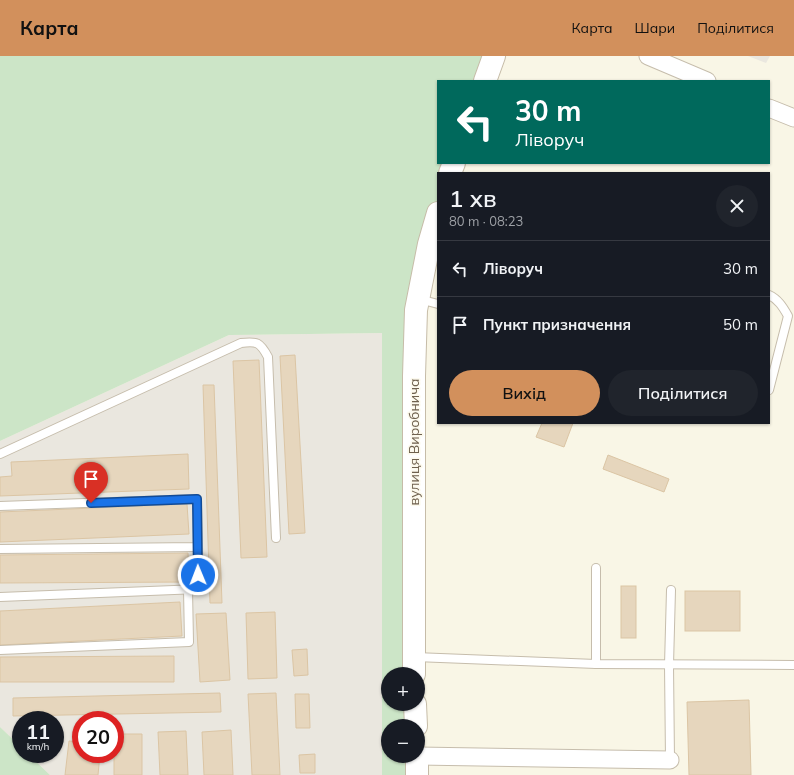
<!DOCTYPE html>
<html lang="uk">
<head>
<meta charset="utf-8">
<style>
	:root { --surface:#171b24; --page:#20242c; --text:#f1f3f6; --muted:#9ea1a6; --line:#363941; --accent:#d2905c }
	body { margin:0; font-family:Mulish,sans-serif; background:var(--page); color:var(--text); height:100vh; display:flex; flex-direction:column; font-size:15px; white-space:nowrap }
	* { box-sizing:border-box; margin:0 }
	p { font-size:13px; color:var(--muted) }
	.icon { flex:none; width:22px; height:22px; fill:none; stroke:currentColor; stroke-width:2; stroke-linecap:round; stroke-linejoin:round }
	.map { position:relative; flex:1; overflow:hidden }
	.panel { position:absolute; left:437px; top:116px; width:333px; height:252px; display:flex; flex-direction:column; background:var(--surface); border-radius:0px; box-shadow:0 1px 3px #0004 }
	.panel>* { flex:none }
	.hud { position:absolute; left:437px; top:24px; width:333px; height:84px; border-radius:0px; box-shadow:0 1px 3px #0004; background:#00695c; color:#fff; overflow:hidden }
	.tools { position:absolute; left:381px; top:611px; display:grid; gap:8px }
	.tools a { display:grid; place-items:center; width:44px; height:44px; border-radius:50%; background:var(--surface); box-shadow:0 1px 3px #0004; font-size:20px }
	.speed { position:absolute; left:12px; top:655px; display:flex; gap:8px; font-size:20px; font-weight:700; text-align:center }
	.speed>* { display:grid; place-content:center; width:52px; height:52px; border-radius:50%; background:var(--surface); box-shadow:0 1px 3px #0004; line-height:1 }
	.speed small { font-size:10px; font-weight:400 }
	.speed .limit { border:6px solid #d22; background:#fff; color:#111 }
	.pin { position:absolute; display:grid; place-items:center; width:34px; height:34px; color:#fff; margin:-41px -17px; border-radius:50% 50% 50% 0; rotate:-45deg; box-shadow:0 0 4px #0007 }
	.pin .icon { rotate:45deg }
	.me { position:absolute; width:44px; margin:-22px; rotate:359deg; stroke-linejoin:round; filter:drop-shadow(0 0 3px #0008) }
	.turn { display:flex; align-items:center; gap:14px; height:84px; padding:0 12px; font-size:18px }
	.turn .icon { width:52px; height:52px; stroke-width:2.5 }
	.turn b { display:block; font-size:28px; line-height:34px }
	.round { display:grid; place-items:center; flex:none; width:42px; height:42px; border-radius:21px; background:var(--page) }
	.headline { display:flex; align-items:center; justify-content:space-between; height:68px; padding:0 12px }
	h1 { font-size:24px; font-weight:600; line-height:30px }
	.primary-button { display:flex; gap:8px; margin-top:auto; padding:8px 12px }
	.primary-button a { flex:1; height:46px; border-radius:24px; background:var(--accent); color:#111; font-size:16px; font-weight:600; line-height:46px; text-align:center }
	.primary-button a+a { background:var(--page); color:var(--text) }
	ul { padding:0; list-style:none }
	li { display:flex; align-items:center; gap:12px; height:56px; padding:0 12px; border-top:1px solid var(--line) }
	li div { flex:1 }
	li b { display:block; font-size:15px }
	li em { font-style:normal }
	header { display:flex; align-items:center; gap:24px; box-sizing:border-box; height:56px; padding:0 20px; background:var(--accent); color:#111 }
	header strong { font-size:19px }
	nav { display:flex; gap:22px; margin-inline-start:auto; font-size:14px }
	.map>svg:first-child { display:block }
</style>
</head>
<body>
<header>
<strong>Карта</strong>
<nav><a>Карта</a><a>Шари</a><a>Поділитися</a></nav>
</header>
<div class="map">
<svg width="794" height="719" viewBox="0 0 794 719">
	<rect width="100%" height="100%" fill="#f9f6e6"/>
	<!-- industrial -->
	<g fill="#eae7df" fill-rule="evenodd">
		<polygon points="748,0 770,0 766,7"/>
		<path d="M382 277V719H50L28 698H55V664H21V691L0 671V385L229 279ZM81 664H115V698H81Z"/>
	</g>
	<!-- green -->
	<g fill="#cce5c7">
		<polygon points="0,0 494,0 485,25 438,25 438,107 454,107 450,117 438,117 438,157 429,188 414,618 388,618 388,648 415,648 416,670 388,670 388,700 417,700 417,719 382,719 382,277 229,279 0,385"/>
		<polygon points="0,671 21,691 21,698 28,698 50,719 0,719"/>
	</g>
	<!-- building -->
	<g fill="#e6d6bd" stroke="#dbc5a4">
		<polygon points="295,299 305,477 289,478 280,300"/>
		<polygon points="259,304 267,501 241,502 233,305"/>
		<polygon points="203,329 214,329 222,547 210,547"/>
		<polygon points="542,367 573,367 564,391 536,381"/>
		<polygon points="188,398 189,433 0,440 0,421 12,420 11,406"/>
		<polygon points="608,399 669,423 664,436 603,413"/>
		<polygon points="187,448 189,478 0,486 0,456"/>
		<polygon points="188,497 189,526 0,527 0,499"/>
		<rect x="621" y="530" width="15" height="52"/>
		<rect x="685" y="535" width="55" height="40"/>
		<polygon points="180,546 182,580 0,589 0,555"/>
		<polygon points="275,556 277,622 248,623 246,557"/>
		<polygon points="226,557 230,624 200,626 196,558"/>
		<polygon points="307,593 308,619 294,620 292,594"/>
		<polygon points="174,600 174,626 0,626 0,601"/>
		<polygon points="220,637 221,656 13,660 13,642"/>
		<polygon points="276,637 280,719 252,719 248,638"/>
		<polygon points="295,638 309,638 310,672 296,672"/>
		<polygon points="749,644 751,719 689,719 687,646"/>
		<polygon points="231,674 233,719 204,719 202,676"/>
		<polygon points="186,675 188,719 160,719 158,676"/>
		<polygon points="115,678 142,678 142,719 114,719 114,698 115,698"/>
		<polygon points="69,685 81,686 81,698 100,698 98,719 65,719"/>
		<polygon points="315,698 315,717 300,717 299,699"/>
	</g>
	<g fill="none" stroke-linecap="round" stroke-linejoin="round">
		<defs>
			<g id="lane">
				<path d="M769 239C778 243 783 251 788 260L769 334"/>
				<polyline points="419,243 438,248"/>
				<path d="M0 398 241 287C257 285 260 286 268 301L276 482"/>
				<polyline points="0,450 197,443 198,491 0,493"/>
				<polyline points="596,512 596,608"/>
				<polyline points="0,541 199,533 198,491"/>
				<polyline points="0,594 189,586 188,533"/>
				<polyline points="415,601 596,608 794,609"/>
				<polyline points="670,704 669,609 671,534"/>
			</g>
			<g id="street">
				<polyline points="648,0 707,25"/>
				<polyline points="769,52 794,62"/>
				<polyline points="418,700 670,704"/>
			</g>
			<g id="secondary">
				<polyline points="485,25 494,0"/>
				<polyline points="450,117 454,107"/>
				<polyline points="414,618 414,320 416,254 429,188 438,157"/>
				<polyline points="415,648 416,670"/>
				<polyline points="417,700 417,719"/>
			</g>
		</defs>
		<!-- lane casing -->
		<use href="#lane" stroke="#c6bdac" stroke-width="10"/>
		<!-- street casing -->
		<use href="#street" stroke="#c6bdac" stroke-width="19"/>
		<!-- secondary casing -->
		<use href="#secondary" stroke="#c6bca8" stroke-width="24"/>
		<!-- lane -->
		<use href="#lane" stroke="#fff" stroke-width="8"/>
		<!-- street -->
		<use href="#street" stroke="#fff" stroke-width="17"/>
		<!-- secondary -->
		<use href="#secondary" stroke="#fff" stroke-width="22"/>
	</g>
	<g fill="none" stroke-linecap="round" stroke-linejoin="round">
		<defs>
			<polyline id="route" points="91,447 197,443 198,519"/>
		</defs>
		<!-- route casing -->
		<use href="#route" stroke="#114b97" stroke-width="10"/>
		<!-- route -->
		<use href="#route" stroke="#1a73e8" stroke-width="7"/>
	</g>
	<g text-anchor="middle" stroke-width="3" stroke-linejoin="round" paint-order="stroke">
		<!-- street labels -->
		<g font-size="14" fill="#6f614e" stroke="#fcf9ec">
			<text transform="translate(414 386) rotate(-90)" y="5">вулиця Виробнича</text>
		</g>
	</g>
</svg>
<div class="tools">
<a>+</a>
<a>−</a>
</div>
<div class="speed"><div>11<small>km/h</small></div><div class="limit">20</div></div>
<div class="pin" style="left:91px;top:447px;background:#d93025"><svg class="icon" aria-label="arrive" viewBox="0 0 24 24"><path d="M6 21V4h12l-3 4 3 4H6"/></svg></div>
<svg class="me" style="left:198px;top:519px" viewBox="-20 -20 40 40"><circle r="17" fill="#1a73e8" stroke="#fff" stroke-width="3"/><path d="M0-11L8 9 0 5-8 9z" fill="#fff"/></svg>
<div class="hud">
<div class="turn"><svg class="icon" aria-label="left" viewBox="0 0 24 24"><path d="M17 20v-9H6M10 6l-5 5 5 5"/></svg><div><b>30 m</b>Ліворуч</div></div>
</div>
<section class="panel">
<div class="headline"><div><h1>1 хв</h1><p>80 m · 08:23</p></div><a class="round"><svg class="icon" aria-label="close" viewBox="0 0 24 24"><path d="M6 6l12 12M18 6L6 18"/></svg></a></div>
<ul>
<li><svg class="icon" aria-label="left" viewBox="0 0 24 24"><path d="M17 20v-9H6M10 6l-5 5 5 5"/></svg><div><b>Ліворуч</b></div><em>30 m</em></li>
<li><svg class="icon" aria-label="arrive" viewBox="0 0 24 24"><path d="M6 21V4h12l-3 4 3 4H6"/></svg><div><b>Пункт призначення</b></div><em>50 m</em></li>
</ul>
<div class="primary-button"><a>Вихід</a><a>Поділитися</a></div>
</section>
</div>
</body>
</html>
